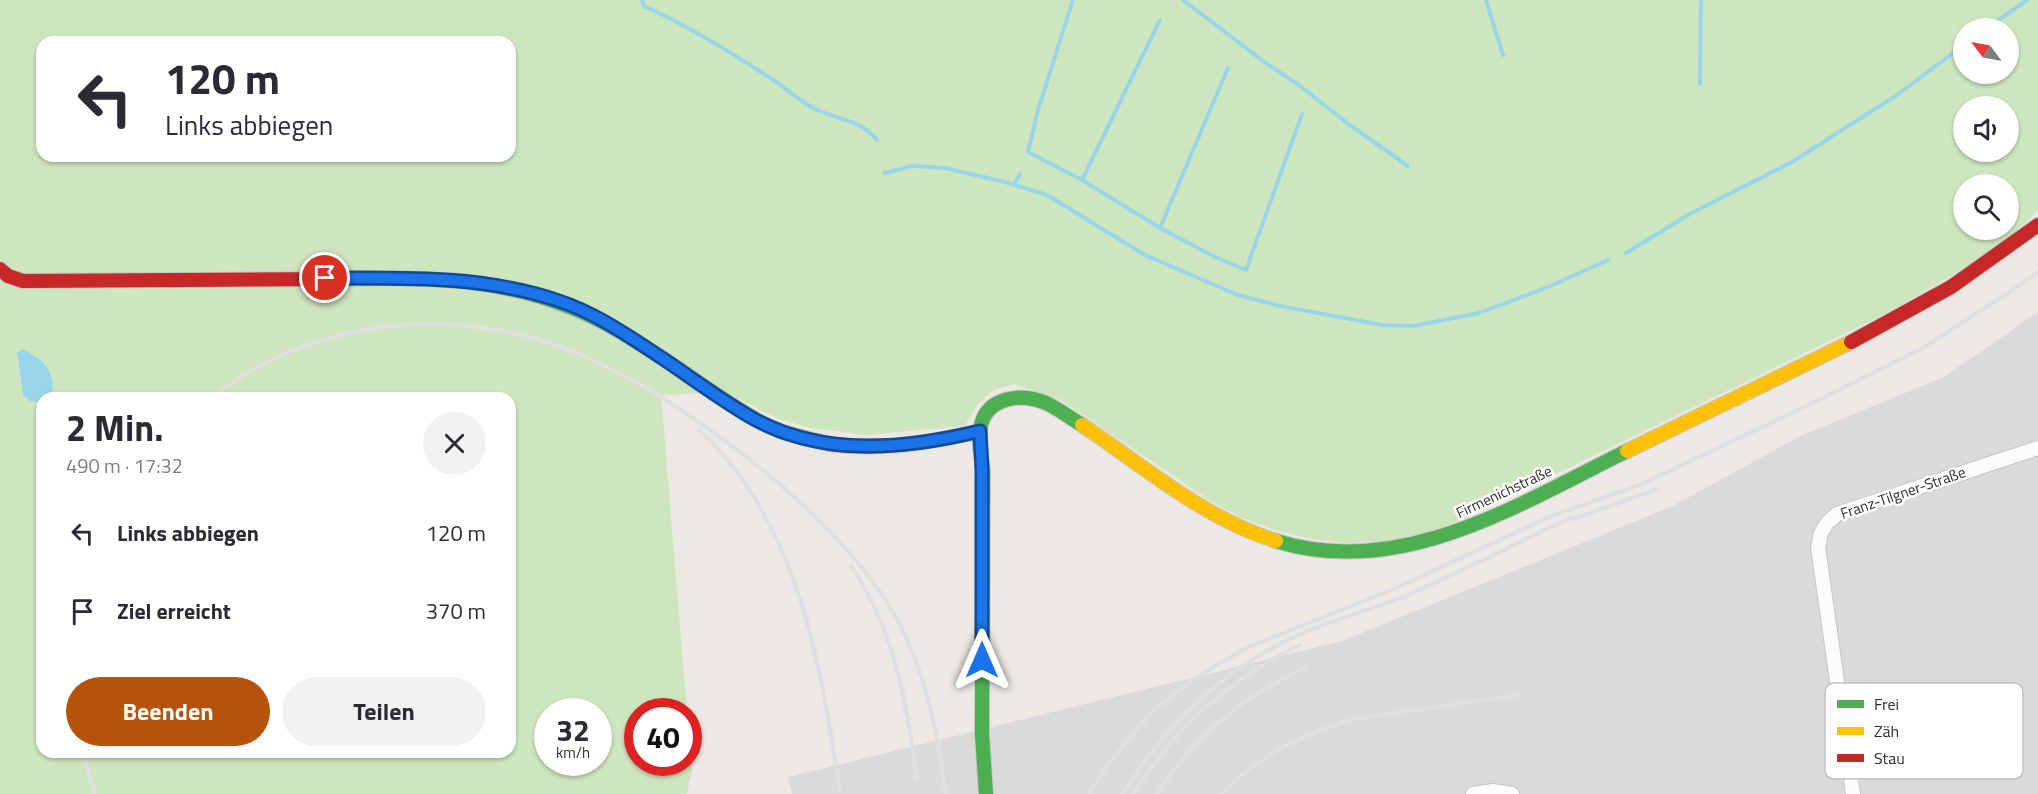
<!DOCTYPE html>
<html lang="de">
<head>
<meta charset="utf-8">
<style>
	:root { --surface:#fff; --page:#f2f2f3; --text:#2b2b33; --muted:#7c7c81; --accent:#b45309 }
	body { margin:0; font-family:"Titillium Web",sans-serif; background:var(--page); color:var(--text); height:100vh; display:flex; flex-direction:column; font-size:22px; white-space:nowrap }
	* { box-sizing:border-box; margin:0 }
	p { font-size:20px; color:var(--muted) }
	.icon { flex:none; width:33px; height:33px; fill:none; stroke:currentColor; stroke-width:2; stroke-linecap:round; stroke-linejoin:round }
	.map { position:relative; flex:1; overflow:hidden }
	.sheet { position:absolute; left:36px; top:392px; width:480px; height:366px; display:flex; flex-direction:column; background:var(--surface); border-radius:18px; box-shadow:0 2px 4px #0004 }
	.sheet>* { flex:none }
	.guide { position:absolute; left:36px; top:36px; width:480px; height:126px; border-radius:18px; box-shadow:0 2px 4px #0004; background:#fff; color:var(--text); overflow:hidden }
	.needle { width:39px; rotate:302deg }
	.controls { position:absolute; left:1953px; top:18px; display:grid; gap:12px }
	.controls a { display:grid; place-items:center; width:66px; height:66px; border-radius:50%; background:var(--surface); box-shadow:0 2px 4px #0004; font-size:30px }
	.speed { position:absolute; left:534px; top:698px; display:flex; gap:12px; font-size:30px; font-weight:700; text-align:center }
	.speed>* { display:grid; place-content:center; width:78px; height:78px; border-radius:50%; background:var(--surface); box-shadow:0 2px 4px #0004; line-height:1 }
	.speed small { font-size:15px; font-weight:400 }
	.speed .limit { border:9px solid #d22; background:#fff; color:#111 }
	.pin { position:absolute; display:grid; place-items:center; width:51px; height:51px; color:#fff; margin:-26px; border:3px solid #fff; border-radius:50%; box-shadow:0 2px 6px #0007 }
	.me { position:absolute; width:66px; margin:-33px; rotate:0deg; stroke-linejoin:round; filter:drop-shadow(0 0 4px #0008) }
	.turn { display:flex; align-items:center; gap:21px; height:126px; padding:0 30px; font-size:27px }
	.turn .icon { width:78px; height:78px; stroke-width:2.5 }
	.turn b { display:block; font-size:42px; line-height:51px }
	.round { display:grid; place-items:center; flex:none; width:63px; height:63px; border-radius:32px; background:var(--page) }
	.overview { display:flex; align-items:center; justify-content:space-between; height:102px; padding:0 30px }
	h1 { font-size:36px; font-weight:700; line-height:45px }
	.cta { display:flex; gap:12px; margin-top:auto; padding:12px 30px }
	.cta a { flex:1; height:69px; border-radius:36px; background:var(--accent); color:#fff; font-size:24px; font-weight:700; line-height:69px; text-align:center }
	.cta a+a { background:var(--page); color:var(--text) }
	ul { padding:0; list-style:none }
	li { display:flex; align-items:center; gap:18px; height:78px; padding:0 30px }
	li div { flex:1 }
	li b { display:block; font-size:22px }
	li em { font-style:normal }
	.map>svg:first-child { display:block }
</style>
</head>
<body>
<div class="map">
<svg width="2038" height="794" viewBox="0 0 2038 794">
	<rect width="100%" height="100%" fill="#ece8e4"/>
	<!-- industrial -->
	<polygon fill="#dcd9db" points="2038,312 2038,794 792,794 788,777 1342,641 1673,506 1800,436 1944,377"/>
	<!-- green -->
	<path fill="#cee6be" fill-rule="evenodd" d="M0 0H2038V210C2002 249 1934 286 1887 313L1458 522 1420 534 1383 541 1347 543 1311 539 1274 530 1240 517 1209 500 1061 400 1014 384 992 391 977 405 965 426 866 435 811 428 776 418 726 392 661 395 687 711H638V762H688L689 724 692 770 687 794H0ZM1964 28H2008V74H1964ZM42 42H510V156H42ZM1964 106H2008V152H1964ZM1964 184H2008V230H1964ZM23 349C45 361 56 369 51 397L510 398V752H42V403L30 401 21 385 17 352ZM548 711H598V762H548Z"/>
	<!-- water -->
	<path fill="#99d6ec" d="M23 349C46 362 55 369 52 397L42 398V403L30 401 23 396 17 352Z"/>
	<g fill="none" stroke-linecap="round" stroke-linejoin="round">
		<!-- stream -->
		<g stroke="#99d6ec" stroke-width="4">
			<path d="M642 0 644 6C689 26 733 54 775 81 788 90 802 103 817 110 837 119 863 121 877 140"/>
			<polyline points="1073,0 1038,110 1028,152 1082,180 1160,228 1215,257 1246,270 1302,114"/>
			<polyline points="1183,0 1267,64 1299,85 1347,123 1408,166"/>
			<polyline points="1486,0 1503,55"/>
			<polyline points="1987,28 2027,0"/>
			<polyline points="1700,84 1701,0"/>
			<polyline points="885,173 912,166 945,168 1005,182 1047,195 1145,255 1238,295 1280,306 1382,325 1413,326 1479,313 1548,287 1608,260"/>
			<polyline points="1082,180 1160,20"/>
			<polyline points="1014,185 1020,174"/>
			<polyline points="1160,228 1228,68"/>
			<polyline points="1626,253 1688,215 1792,162 1897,95 1964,45"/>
		</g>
		<defs>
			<g id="street">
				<polyline points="1473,794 1493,791 1512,794"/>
				<polyline points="1853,794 1818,547 1821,533 1827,523 1837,514 2038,448"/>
			</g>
			<g id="fast">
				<path d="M331 279C436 277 525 276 619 331 668 359 712 395 762 423L782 432 829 444"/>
				<path d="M1276 541C1401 580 1519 504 1627 451"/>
				<path d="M986 794 982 734 983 471C982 456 977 439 981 425 988 396 1023 393 1046 403 1059 409 1070 418 1082 425"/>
			</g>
			<g id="slow">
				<path d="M1082 425C1145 467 1203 518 1276 541"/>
				<polyline points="1627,451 1851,342"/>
			</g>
			<g id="jam">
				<polyline points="0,269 8,276 23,281 331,279"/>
				<polyline points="1851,342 1951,287 2038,225"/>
				<path d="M829 444C880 451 930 443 980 431"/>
			</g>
		</defs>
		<!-- street casing -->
		<use href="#street" stroke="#c5c4c5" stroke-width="16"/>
		<!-- fast casing -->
		<use href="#fast" stroke="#c5c4c5" stroke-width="16"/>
		<!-- slow casing -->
		<use href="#slow" stroke="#c5c4c5" stroke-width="16"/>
		<!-- jam casing -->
		<use href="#jam" stroke="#c5c4c5" stroke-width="16"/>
		<!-- street -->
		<use href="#street" stroke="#fcfcfb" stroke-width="14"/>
		<!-- fast -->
		<use href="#fast" stroke="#4caf50" stroke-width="14"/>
		<!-- slow -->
		<use href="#slow" stroke="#ffc107" stroke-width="14"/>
		<!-- jam -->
		<use href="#jam" stroke="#c62828" stroke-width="14"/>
		<!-- rail -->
		<g stroke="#dfdfe1" stroke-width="4">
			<path d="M212 398C315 314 464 304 584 356 639 380 689 414 736 449 793 492 858 552 894 614 926 670 937 731 946 794"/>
			<path d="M699 430C799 523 820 663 840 791"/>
			<polyline points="1573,519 1658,489"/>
			<path d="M851 566C896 633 906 702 917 780"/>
			<polyline points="83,752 95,794"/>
			<polyline points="1089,794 1111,760 1153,711 1192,680 1246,648 1394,589 1549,517 1642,484 1813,403 1923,348 2007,294 2038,272"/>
			<path d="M1122 794C1170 718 1231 661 1315 628 1345 616 1376 608 1405 596 1461 572 1515 544 1570 518"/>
			<path d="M1133 794C1175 729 1230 678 1300 645"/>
			<path d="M1157 794C1177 761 1214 723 1246 701 1265 688 1285 678 1306 667"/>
			<polyline points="1221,794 1252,767 1281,748 1315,732 1348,720 1517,695"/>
		</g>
	</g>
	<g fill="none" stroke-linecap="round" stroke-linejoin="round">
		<defs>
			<path id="route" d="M325 278C404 278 483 275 559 301 596 313 630 337 662 358 692 378 722 401 754 419 824 457 905 449 980 431L982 471V660"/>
		</defs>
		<!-- route casing -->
		<use href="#route" stroke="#114b97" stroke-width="15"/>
		<!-- route -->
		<use href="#route" stroke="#1a73e8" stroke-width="10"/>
	</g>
	<g text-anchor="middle" stroke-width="5" stroke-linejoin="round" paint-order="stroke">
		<!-- street labels -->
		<g font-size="15" fill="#2e2e2e" stroke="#fff">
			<text transform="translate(1504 492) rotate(-25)" y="5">Firmenichstraße</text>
			<text transform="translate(1903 493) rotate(-19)" y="5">Franz-Tilgner-Straße</text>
		</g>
	</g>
	<!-- legend -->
	<rect x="1825" y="683" width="198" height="96" rx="9" fill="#fff" stroke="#c0c0c0" stroke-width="1.5"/>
	<rect x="1837" y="700" width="27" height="8" fill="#4caf50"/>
	<rect x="1837" y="727" width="27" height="8" fill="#ffc107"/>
	<rect x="1837" y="754" width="27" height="8" fill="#c62828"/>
	<g font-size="16" fill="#2e2e2e">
		<text x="1874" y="710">Frei</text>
		<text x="1874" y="737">Zäh</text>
		<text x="1874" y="764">Stau</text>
	</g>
</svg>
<div class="controls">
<a><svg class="needle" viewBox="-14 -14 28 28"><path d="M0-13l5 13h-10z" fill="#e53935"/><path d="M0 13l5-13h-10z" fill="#7c7c81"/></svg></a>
<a><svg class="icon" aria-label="sound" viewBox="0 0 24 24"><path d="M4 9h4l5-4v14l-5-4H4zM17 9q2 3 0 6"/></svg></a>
<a><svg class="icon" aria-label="search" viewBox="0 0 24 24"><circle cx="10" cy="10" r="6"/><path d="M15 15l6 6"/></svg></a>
</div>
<div class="speed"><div>32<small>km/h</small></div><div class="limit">40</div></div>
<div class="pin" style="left:325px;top:278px;background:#d93025"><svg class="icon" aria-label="arrive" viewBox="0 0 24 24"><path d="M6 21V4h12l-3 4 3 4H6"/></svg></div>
<svg class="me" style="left:982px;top:660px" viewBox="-20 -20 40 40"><path d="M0-17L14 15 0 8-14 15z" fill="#1a73e8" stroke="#fff" stroke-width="4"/></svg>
<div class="guide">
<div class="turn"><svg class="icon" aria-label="left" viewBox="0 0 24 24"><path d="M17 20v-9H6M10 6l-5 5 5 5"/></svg><div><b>120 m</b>Links abbiegen</div></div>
</div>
<section class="sheet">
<div class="overview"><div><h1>2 Min.</h1><p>490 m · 17:32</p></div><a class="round"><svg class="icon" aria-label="close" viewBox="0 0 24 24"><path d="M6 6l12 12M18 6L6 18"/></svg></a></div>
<ul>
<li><svg class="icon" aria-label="left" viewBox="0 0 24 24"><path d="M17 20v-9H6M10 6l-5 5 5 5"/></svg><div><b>Links abbiegen</b></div><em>120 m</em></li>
<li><svg class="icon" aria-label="arrive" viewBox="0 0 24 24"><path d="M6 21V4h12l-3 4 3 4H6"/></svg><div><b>Ziel erreicht</b></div><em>370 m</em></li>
</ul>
<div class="cta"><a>Beenden</a><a>Teilen</a></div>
</section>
</div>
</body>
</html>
